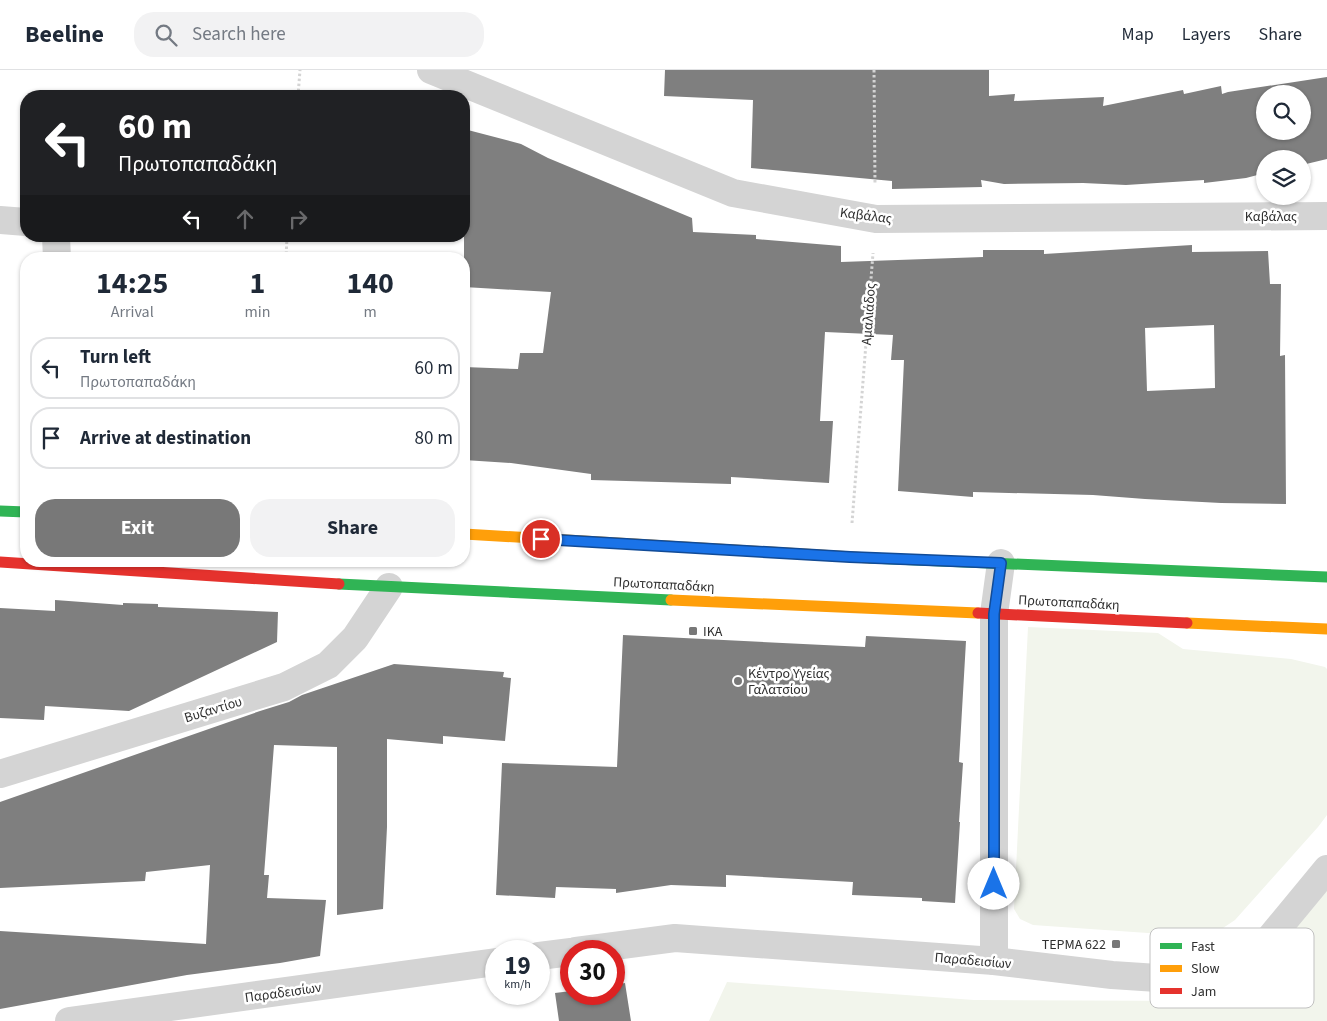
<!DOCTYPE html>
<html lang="en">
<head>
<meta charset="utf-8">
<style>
	:root { --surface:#fff; --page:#f2f2f3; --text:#1f2937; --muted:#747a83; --line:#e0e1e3; --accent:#787878 }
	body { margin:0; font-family:"Source Sans 3",sans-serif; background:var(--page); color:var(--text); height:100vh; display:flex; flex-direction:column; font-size:19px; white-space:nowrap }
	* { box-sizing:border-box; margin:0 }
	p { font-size:16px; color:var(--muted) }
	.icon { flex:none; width:28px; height:28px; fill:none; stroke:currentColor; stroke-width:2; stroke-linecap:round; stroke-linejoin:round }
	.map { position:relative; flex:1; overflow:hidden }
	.panel { position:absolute; left:20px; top:182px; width:450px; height:315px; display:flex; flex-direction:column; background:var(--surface); border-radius:20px; box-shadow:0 1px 4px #0004 }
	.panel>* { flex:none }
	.guide { position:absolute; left:20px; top:20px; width:450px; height:152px; border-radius:20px; box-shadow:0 1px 4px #0004; background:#202124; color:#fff; overflow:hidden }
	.tools { position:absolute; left:1256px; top:15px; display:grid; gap:10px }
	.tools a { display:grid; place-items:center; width:55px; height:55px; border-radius:50%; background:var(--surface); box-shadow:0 1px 4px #0004; font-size:25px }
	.speed { position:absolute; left:485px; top:870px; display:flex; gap:10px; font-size:25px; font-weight:700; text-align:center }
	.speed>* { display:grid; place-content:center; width:65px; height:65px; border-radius:50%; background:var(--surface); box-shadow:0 1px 4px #0004; line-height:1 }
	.speed small { font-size:12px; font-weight:400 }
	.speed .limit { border:8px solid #d22; background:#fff; color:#111 }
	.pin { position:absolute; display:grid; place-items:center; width:42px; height:42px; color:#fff; margin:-21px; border:2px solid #fff; border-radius:50%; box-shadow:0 1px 5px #0007 }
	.me { position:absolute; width:55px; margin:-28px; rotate:0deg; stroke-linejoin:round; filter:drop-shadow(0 0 4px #0008) }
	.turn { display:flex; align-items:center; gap:18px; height:105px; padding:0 15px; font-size:22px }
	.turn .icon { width:65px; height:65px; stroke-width:2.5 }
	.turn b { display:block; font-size:35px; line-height:42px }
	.lanes { display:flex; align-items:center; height:48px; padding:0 15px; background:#0003; justify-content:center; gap:25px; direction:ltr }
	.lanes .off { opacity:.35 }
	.eta { display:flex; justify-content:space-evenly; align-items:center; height:85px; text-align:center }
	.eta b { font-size:30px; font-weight:700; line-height:35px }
	.cta { display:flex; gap:10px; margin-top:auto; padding:10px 15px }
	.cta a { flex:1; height:58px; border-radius:20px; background:var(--accent); color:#fff; font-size:20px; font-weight:700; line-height:58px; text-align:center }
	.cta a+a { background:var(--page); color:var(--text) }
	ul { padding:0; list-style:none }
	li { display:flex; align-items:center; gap:15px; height:62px; margin:0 10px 8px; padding:0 5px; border:2px solid var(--line); border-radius:20px }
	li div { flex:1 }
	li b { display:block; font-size:19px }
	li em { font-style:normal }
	header { display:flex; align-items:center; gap:30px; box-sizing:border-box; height:70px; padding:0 25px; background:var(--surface); border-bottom:1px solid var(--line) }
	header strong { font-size:24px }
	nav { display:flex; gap:28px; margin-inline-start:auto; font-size:18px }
	.search { width:350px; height:45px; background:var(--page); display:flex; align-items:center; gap:12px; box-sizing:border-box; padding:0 18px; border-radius:20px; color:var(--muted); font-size:19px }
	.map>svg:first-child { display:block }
</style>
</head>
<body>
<header>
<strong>Beeline</strong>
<div class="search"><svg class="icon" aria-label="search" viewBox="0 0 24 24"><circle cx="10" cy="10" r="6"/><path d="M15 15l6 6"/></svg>Search here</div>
<nav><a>Map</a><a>Layers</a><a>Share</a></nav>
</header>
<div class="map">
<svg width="1327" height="951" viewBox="0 0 1327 951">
	<rect width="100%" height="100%" fill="#fff"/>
	<!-- green -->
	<g fill="#f2f5ec">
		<polygon points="1028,557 1158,563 1183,579 1291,589 1325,597 1327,599 1327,745 1318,757 1235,850 1223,858 1205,867 1033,855 1020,849 1014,839"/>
		<polygon points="1327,819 1327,951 709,951 727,912 974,930 1210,931 1299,853"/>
	</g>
	<!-- building -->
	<g fill="#7f7f7f" fill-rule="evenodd">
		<path d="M665 0H989V26L1015 24 1014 31 1104 27 1103 36 1183 20 1184 24 1221 16 1222 24 1228 22 1327 7V89L1302 95V89H1265V103L1246 108 1204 113V110L1126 115 1083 113 1004 114 981 110 982 117 892 119V111L751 98 753 30 664 26ZM1265 24H1302V61H1265Z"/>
		<path d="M464 59 521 74 548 88 692 148 693 162 756 165V169L841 176V192L983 187V180H1044V184L1192 175V182L1268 181 1270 214H1281L1280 286 1285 285 1286 434 1221 433 1145 429 1093 425 973 422V427L898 421 904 290H891L893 265 825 262 820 351H833L829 413 731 407V414L591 410V404L511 393 464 390V297L518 299 520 283H543L551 222 464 217ZM1214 255 1215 318 1147 321 1145 258Z"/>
		<polygon points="55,530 123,535 123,533 158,534 158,537 278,542 277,572 129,641 45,636 44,650 0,648 0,538 55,541"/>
		<polygon points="623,565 865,577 866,566 966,571 959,692 963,693 959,752 960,752 955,833 922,831 922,828 852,825 853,812 726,805 726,817 671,815 616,823 616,819 556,817 555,828 496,825 502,693 617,697"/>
		<polygon points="394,594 504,602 503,607 511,608 505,671 443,666 443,674 387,669 387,757 383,839 337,845 337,677 274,675 264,805 269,805 267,828 326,830 320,886 280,893 187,905 0,939 0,861 206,874 210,795 146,802 145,811 0,818 0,732 260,641 289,632 302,625"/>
		<polygon points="625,913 631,951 559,951 555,923 571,921 571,924 614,924 614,915"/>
	</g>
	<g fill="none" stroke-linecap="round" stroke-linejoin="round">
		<!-- path -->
		<g stroke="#d4d4d4" stroke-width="3" stroke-dasharray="2.5 2.5" stroke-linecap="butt">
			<polyline points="874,0 875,114"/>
			<polyline points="298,26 300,0"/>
			<polyline points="286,189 287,166"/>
			<polyline points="852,453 873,183"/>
		</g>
		<!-- street -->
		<g stroke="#d4d4d4" stroke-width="28">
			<polyline points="431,0 733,123 876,149 1327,146"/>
			<polyline points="0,150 26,152"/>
			<polyline points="56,166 57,189"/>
			<polyline points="0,704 284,617 328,595 355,568 389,517"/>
			<polyline points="576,881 675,868 994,891 1112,905 1188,910 1232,897 1270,868 1327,799"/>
			<polyline points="539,886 571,882"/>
			<polyline points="994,891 994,544 1001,493"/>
			<polyline points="69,951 496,892"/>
		</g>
		<!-- fast -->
		<g stroke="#30b455" stroke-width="11">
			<polyline points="0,441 26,442"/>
			<polyline points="870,488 1327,507"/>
			<polyline points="339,514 671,530"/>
		</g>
		<!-- slow -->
		<g stroke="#ff9f0a" stroke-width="11">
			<polyline points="464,464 870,488"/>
			<polyline points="671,530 978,543"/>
			<polyline points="1187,553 1327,559"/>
		</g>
		<!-- jam -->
		<g stroke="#e5322d" stroke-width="11">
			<polyline points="0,492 339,514"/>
			<polyline points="978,543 1187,553"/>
		</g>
	</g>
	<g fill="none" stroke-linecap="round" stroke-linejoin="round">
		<defs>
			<polyline id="route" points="541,469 850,487 1001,493 994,544 994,814"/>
		</defs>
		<!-- route casing -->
		<use href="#route" stroke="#114b97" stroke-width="12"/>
		<!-- route -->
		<use href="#route" stroke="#1a73e8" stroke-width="9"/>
	</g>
	<!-- markers -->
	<g fill="#787878" stroke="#fff" stroke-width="2">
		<rect x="688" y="556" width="10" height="10" rx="2.5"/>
		<circle cx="738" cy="611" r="5"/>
		<rect x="1111" y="869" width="10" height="10" rx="2.5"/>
	</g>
	<g text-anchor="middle" stroke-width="5" stroke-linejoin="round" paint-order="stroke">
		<!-- street labels -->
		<g font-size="14" fill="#2f2f2f" stroke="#fff">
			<text transform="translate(866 145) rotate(7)" y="5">Καβάλας</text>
			<text x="1271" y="151">Καβάλας</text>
			<text transform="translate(868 244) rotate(-86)" y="5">Αμαλιάδος</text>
			<text transform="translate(664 514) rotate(3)" y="5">Πρωτοπαπαδάκη</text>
			<text transform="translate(1069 532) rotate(3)" y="5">Πρωτοπαπαδάκη</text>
			<text transform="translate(213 639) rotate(-17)" y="5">Βυζαντίου</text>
			<text transform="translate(973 890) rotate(5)" y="5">Παραδεισίων</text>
			<text transform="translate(283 922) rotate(-8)" y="5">Παραδεισίων</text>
		</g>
		<!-- poi labels -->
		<g font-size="14" fill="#2f2f2f" stroke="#fff" text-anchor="start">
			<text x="703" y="566">ΙΚΑ</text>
			<text x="748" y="608">Κέντρο Υγείας<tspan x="748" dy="16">Γαλατσίου</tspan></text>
			<text x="1106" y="879" text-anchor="end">ΤΕΡΜΑ 622</text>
		</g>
	</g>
	<!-- legend -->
	<rect x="1150" y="858" width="164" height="80" rx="8" fill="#fff" stroke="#c1c1c1" stroke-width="1"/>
	<rect x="1160" y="873" width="22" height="6" fill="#30b455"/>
	<rect x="1160" y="895" width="22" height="7" fill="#ff9f0a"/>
	<rect x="1160" y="918" width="22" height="6" fill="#e5322d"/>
	<g font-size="14" fill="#2f2f2f">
		<text x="1191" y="881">Fast</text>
		<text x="1191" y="903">Slow</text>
		<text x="1191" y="926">Jam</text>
	</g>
</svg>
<div class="tools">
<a><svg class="icon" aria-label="search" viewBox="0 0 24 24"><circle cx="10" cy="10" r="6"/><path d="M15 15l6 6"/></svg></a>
<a><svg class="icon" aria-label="layers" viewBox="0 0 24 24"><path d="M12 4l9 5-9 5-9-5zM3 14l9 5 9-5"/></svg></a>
</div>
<div class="speed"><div>19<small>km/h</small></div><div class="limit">30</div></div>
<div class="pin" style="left:541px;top:469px;background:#d93025"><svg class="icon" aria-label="arrive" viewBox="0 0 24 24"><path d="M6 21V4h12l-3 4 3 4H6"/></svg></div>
<svg class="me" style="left:994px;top:814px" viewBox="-20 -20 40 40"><circle r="19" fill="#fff"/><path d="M0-13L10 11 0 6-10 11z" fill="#1a73e8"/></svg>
<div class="guide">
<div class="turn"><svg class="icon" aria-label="left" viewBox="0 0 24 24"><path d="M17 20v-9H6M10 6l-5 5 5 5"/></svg><div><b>60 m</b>Πρωτοπαπαδάκη</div></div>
<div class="lanes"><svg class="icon" aria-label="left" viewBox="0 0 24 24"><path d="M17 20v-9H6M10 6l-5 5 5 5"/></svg><svg class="icon off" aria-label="ahead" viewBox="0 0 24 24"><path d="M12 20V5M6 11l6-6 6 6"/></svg><svg class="icon off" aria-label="right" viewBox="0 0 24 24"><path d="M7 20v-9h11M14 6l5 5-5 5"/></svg></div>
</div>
<section class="panel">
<div class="eta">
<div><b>14:25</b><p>Arrival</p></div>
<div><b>1</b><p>min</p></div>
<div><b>140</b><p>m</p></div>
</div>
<ul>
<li><svg class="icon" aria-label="left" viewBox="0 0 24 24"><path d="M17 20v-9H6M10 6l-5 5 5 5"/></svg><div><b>Turn left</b><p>Πρωτοπαπαδάκη</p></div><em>60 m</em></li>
<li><svg class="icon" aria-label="arrive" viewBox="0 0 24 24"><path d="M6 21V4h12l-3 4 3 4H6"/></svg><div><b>Arrive at destination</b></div><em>80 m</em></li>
</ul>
<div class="cta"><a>Exit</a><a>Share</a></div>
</section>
</div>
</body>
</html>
